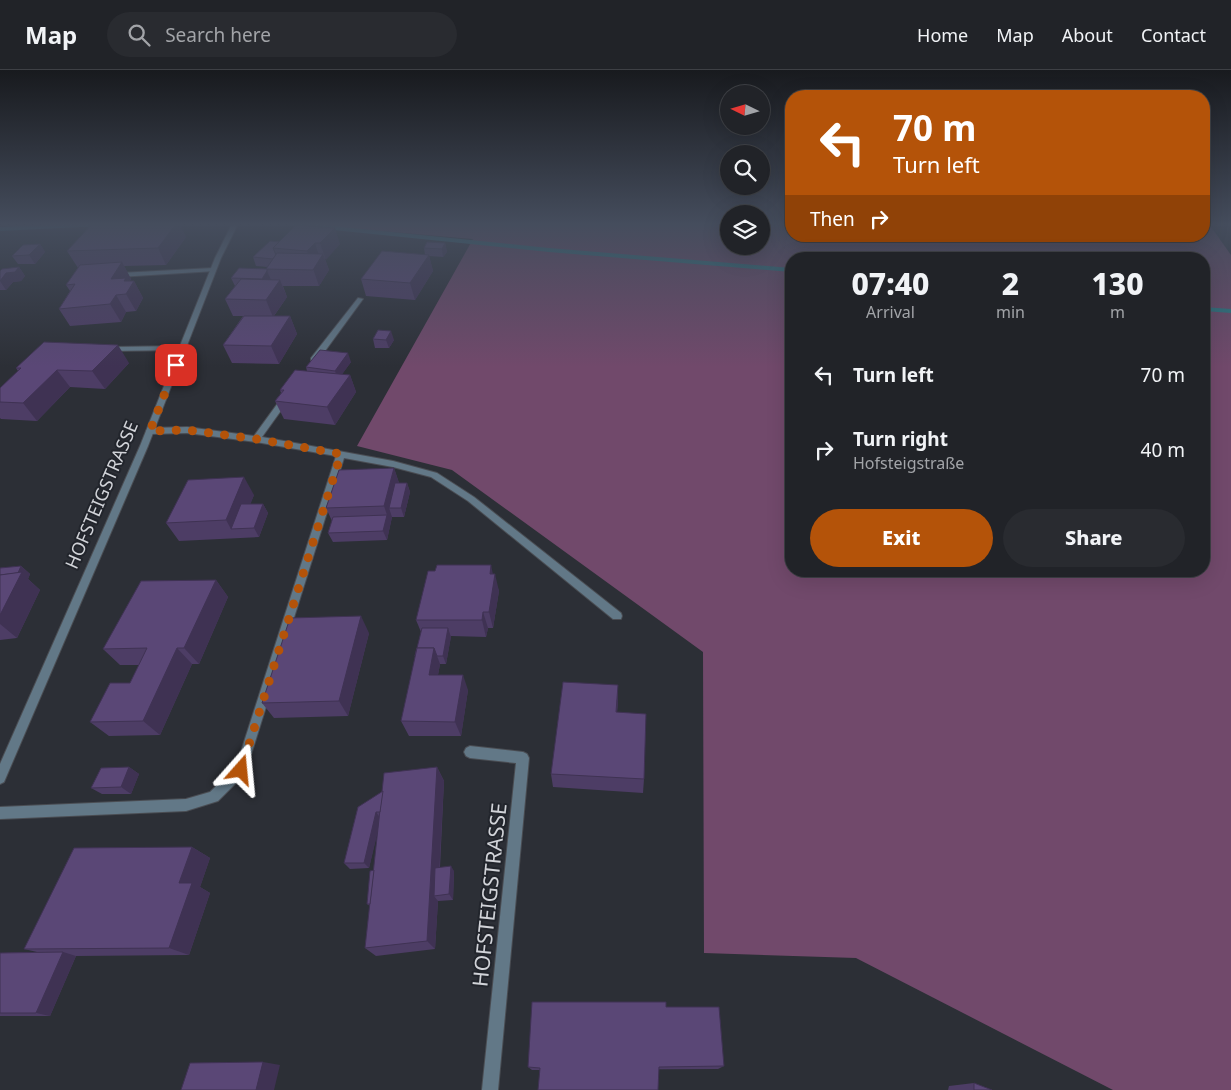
<!DOCTYPE html>
<html lang="en">
<head>
<meta charset="utf-8">
<style>
	:root { --surface:#212328; --page:#292b30; --text:#f1f3f6; --muted:#a2a4a8; --line:#3e4045; --accent:#b45309 }
	body { margin:0; font-family:"Noto Sans",sans-serif; background:var(--page); color:var(--text); height:100vh; display:flex; flex-direction:column; font-size:19px; white-space:nowrap }
	* { box-sizing:border-box; margin:0 }
	p { font-size:16px; color:var(--muted) }
	.icon { flex:none; width:28px; height:28px; fill:none; stroke:currentColor; stroke-width:2; stroke-linecap:round; stroke-linejoin:round }
	.map { position:relative; flex:1; overflow:hidden }
	.details { position:absolute; left:785px; top:182px; width:425px; height:325px; display:flex; flex-direction:column; background:var(--surface); border-radius:20px; box-shadow:0 5px 20px #0002,0 0 0 1px var(--line) }
	.details>* { flex:none }
	.top-card { position:absolute; left:785px; top:20px; width:425px; height:152px; border-radius:20px; box-shadow:0 5px 20px #0002,0 0 0 1px var(--line); background:#b45309; color:#fff; overflow:hidden }
	.needle { width:32px; rotate:275deg }
	.tools { position:absolute; left:720px; top:15px; display:grid; gap:10px }
	.tools a { display:grid; place-items:center; width:50px; height:50px; border-radius:50%; background:var(--surface); box-shadow:0 5px 20px #0002,0 0 0 1px var(--line); font-size:25px }
	.pin { position:absolute; display:grid; place-items:center; width:42px; height:42px; color:#fff; margin:-21px; border-radius:10px; box-shadow:0 2px 8px #0006 }
	.me { position:absolute; width:55px; margin:-28px; rotate:18deg; stroke-linejoin:round; filter:drop-shadow(0 0 4px #0008) }
	.turn { display:flex; align-items:center; gap:18px; height:105px; padding:0 25px; font-size:22px }
	.turn .icon { width:65px; height:65px; stroke-width:2.5 }
	.turn b { display:block; font-size:35px; line-height:42px }
	.then { display:flex; align-items:center; height:48px; padding:0 25px; background:#0003; gap:10px; font-size:19px }
	.eta { display:flex; justify-content:space-evenly; align-items:center; height:85px; text-align:center }
	.eta b { font-size:30px; font-weight:800; line-height:35px }
	.action { display:flex; gap:10px; margin-top:auto; padding:10px 25px }
	.action a { flex:1; height:58px; border-radius:30px; background:var(--accent); color:#fff; font-size:20px; font-weight:800; line-height:58px; text-align:center }
	.action a+a { background:var(--page); color:var(--text) }
	ul { padding:0; list-style:none }
	li { display:flex; align-items:center; gap:15px; height:75px; padding:0 25px }
	li div { flex:1 }
	li b { display:block; font-size:19px }
	li em { font-style:normal }
	header { display:flex; align-items:center; gap:30px; box-sizing:border-box; height:70px; padding:0 25px; background:var(--surface); border-bottom:1px solid var(--line) }
	header strong { font-size:24px }
	nav { display:flex; gap:28px; margin-inline-start:auto; font-size:18px }
	.search { width:350px; height:45px; background:var(--page); display:flex; align-items:center; gap:12px; box-sizing:border-box; padding:0 18px; border-radius:28px; color:var(--muted); font-size:19px }
	.map>svg:first-child { display:block }
</style>
</head>
<body>
<header>
<strong>Map</strong>
<div class="search"><svg class="icon" aria-label="search" viewBox="0 0 24 24"><circle cx="10" cy="10" r="6"/><path d="M15 15l6 6"/></svg>Search here</div>
<nav><a>Home</a><a>Map</a><a>About</a><a>Contact</a></nav>
</header>
<div class="map">
<svg width="1231" height="1020" viewBox="0 0 1231 1020">
	<rect width="100%" height="100%" fill="#2c2f36"/>
	<!-- green -->
	<path fill="#71496b" fill-rule="evenodd" d="M301 154H729V176H761V154H791V166H1204V154H1209L1231 185V1020H1113L856 888 704 883 703 582 452 400 357 376 473 169ZM791 189H1204V501H791Z"/>
	<g fill="none" stroke-linecap="round" stroke-linejoin="round">
		<!-- stream -->
		<g fill="#287a85" fill-rule="evenodd">
			<polygon points="62,154 104,154 101,156 0,161 0,157"/>
			<polygon points="291,154 313,154 549,178 791,198 791,202 549,182 294,156"/>
			<polygon points="1204,237 1231,239 1231,243 1204,241"/>
		</g>
		<defs>
			<g id="lane">
				<polygon points="213,198 216,200 215,201 119,207 116,205 119,203"/>
				<polygon points="358,228 363,229 317,292 311,292 311,288"/>
				<polygon points="182,276 186,278 185,280 108,281 104,279 108,277"/>
				<polygon points="283,326 286,326 290,328 262,367 393,391 437,403 474,427 621,543 622,546 621,549 613,549 468,431 431,407 393,397 344,388 245,704 218,731 186,741 0,749 0,737 186,729 210,722 236,697 336,386 256,372 187,363 150,364 146,361 150,358 187,357 254,366"/>
			</g>
			<g id="street">
				<polygon points="232,154 238,154 221,188 148,376 4,712 0,714 0,694 140,376 215,188"/>
				<polygon points="470,676 523,682 527,684 529,688 498,1020 482,1020 516,693 470,688 466,686 464,682 466,678"/>
			</g>
		</defs>
		<!-- lane casing -->
		<use href="#lane" stroke="#4a4d53" stroke-width="2"/>
		<!-- street casing -->
		<use href="#street" stroke="#4a4d53" stroke-width="2"/>
		<!-- lane -->
		<use href="#lane" fill="#627887" fill-rule="evenodd"/>
		<!-- street -->
		<use href="#street" fill="#627887" fill-rule="evenodd"/>
	</g>
	<!-- wall -->
	<g fill="#4d3d65">
		<polygon points="186,167 166,195 124,196 131,209 130,211 134,211 143,228 136,241 126,242 121,252 70,256 59,239 70,221 66,215 78,198 67,181"/>
		<polygon points="270,171 340,174 325,189 329,200 319,216 283,216 287,227 274,246 290,246 297,264 279,294 232,293 223,275 243,246 233,246 225,229 235,216 231,208 267,199 268,197 256,196 253,187"/>
		<polygon points="445,173 447,182 443,187 429,186 433,201 415,230 366,226 361,209 425,185 424,178"/>
		<polygon points="40,174 45,182 35,194 18,194 12,186"/>
		<polygon points="19,197 25,206 21,211 13,212 6,220 0,220 0,201"/>
		<polygon points="373,269 394,270 389,278 375,278"/>
		<polygon points="351,292 342,304 350,305 356,322 335,355 284,349 275,331 281,323 280,320 307,301 306,297"/>
		<polygon points="129,293 105,319 70,317 37,351 1,349 0,348 0,318 18,301 16,298"/>
		<polygon points="394,398 399,413 407,413 410,422 404,447 392,447 387,470 333,472 328,463 332,451 326,438"/>
		<polygon points="254,425 250,434 263,434 268,443 259,467 179,471 166,453"/>
		<polygon points="21,496 30,504 28,509 40,520 17,568 0,570 0,498"/>
		<polygon points="493,504 499,521 493,558 488,558 486,567 451,566 446,594 440,594 438,605 468,620 461,666 409,666 401,651 421,562 416,550"/>
		<polygon points="216,510 228,527 199,594 192,594 160,665 109,666 90,652 130,613 139,595 120,595 103,579"/>
		<polygon points="369,563 348,646 274,648 262,633"/>
		<polygon points="618,631 617,642 644,709 643,723 553,717 551,704"/>
		<polygon points="129,697 139,704 131,724 102,724 91,718"/>
		<polygon points="437,697 444,711 440,797 454,801 453,830 438,831 435,879 376,886 365,878 370,836 367,834 374,800 378,759 369,798 350,799 344,793 358,737"/>
		<polygon points="192,777 210,788 200,817 210,823 189,885 76,886 50,946 0,946 0,883 37,882 24,879"/>
		<polygon points="666,937 724,996 718,999 540,1000 532,1000 528,997"/>
		<polygon points="974,1013 992,1020 948,1020 949,1016"/>
	</g>
	<!-- shaded-wall -->
	<g fill="#3f3253">
		<polygon points="176,154 180,154 186,167 166,195 158,178"/>
		<polygon points="335,158 340,174 326,190 320,173"/>
		<polygon points="315,173 320,189 323,184 329,200 319,216 307,181"/>
		<polygon points="445,173 447,182 443,187 442,179"/>
		<polygon points="40,174 45,182 35,194 29,185"/>
		<polygon points="429,185 433,201 415,230 410,213"/>
		<polygon points="122,192 131,209 129,213 134,211 143,228 136,241 126,224 111,209"/>
		<polygon points="19,197 25,206 21,211 13,212 6,220 0,211 6,203"/>
		<polygon points="267,201 271,210 266,217 262,209"/>
		<polygon points="280,210 287,227 273,247 266,230"/>
		<polygon points="116,225 126,242 121,252 110,234"/>
		<polygon points="290,246 297,264 279,294 271,276"/>
		<polygon points="391,261 394,270 389,278 386,270"/>
		<polygon points="118,275 129,293 105,319 92,301"/>
		<polygon points="348,283 351,292 338,310 335,301"/>
		<polygon points="57,300 70,317 37,351 23,333"/>
		<polygon points="350,305 356,322 335,355 327,337"/>
		<polygon points="394,398 400,416 389,438 392,447 387,470 383,461 387,445 384,436"/>
		<polygon points="244,407 254,425 241,459 231,459 226,450"/>
		<polygon points="407,413 410,422 404,447 401,438"/>
		<polygon points="263,434 268,443 259,467 254,458"/>
		<polygon points="491,495 494,509 495,504 499,521 493,558 489,542 490,504"/>
		<polygon points="21,496 30,504 28,509 40,520 17,568 0,554 0,545 13,513"/>
		<polygon points="216,510 228,527 199,594 184,578"/>
		<polygon points="483,542 488,558 486,567 482,550"/>
		<polygon points="361,546 369,563 348,646 339,631"/>
		<polygon points="448,558 451,567 446,594 443,586"/>
		<polygon points="177,578 192,594 160,665 143,651"/>
		<polygon points="434,578 440,594 435,620 429,605"/>
		<polygon points="463,605 468,620 461,666 455,652"/>
		<polygon points="618,615 618,631 616,657 616,642"/>
		<polygon points="129,697 139,704 131,724 121,717"/>
		<polygon points="437,697 444,711 438,825 434,826 438,831 435,879 427,871"/>
		<polygon points="376,742 381,749 369,798 364,793"/>
		<polygon points="192,777 210,788 200,817 210,823 189,885 169,878 179,813"/>
		<polygon points="451,796 454,801 453,830 449,824"/>
		<polygon points="63,882 76,886 50,946 36,943"/>
		<polygon points="263,992 280,995 274,1020 256,1020"/>
	</g>
	<!-- building -->
	<g fill="#5a4776" stroke="#3f3253">
		<polygon points="92,154 176,154 158,178 67,181"/>
		<polygon points="296,155 335,158 320,173 315,173 307,181 273,178"/>
		<polygon points="270,171 279,172 273,178 276,185 273,189 253,187"/>
		<polygon points="427,172 445,173 442,179 424,178"/>
		<polygon points="40,174 29,185 12,186 23,175"/>
		<polygon points="382,181 429,185 410,213 361,209"/>
		<polygon points="277,183 323,184 313,200 266,199"/>
		<polygon points="122,192 111,209 126,208 124,211 134,211 126,224 116,225 110,234 59,239 75,214 66,215 80,195"/>
		<polygon points="19,197 15,202 6,203 0,211 0,201 2,199"/>
		<polygon points="239,198 267,199 267,201 262,209 231,208"/>
		<polygon points="241,209 280,210 266,230 225,229"/>
		<polygon points="244,246 290,246 271,276 223,275"/>
		<polygon points="378,260 391,261 386,270 373,269"/>
		<polygon points="44,272 118,275 92,301 57,300 23,333 0,332 0,318 21,298 16,298"/>
		<polygon points="320,280 348,283 335,301 306,297"/>
		<polygon points="295,300 350,305 327,337 275,331 284,320 280,320"/>
		<polygon points="394,398 384,436 326,438 339,400"/>
		<polygon points="244,407 226,450 166,453 188,410"/>
		<polygon points="395,413 407,413 401,438 389,438"/>
		<polygon points="241,434 263,434 254,458 231,459"/>
		<polygon points="387,445 383,461 328,463 333,447"/>
		<polygon points="437,495 491,495 490,504 495,504 489,542 483,542 482,550 416,550 428,501 435,501"/>
		<polygon points="21,496 18,503 0,505 0,498"/>
		<polygon points="22,502 0,545 0,505"/>
		<polygon points="216,510 184,578 177,578 143,651 90,652 110,613 130,613 147,578 103,579 141,511"/>
		<polygon points="361,546 339,631 262,633 290,548"/>
		<polygon points="422,558 448,558 443,586 437,586 434,578 417,578 415,586"/>
		<polygon points="417,578 434,578 429,605 463,605 455,652 401,651"/>
		<polygon points="563,612 618,615 616,642 646,644 644,709 551,704"/>
		<polygon points="129,697 121,717 91,718 101,698"/>
		<polygon points="437,697 427,871 365,878 384,703"/>
		<polygon points="383,721 380,742 376,742 364,793 344,793 358,737"/>
		<polygon points="192,777 179,813 192,813 169,878 24,879 74,778"/>
		<polygon points="451,796 449,824 434,826 435,798"/>
		<polygon points="374,800 370,834 367,834 370,801"/>
		<polygon points="63,882 36,943 0,943 0,883"/>
		<polygon points="532,932 666,932 666,937 719,937 724,996 659,997 658,1020 538,1020 540,998 528,997"/>
		<polygon points="263,992 256,1020 181,1020 190,993"/>
		<polygon points="974,1013 992,1020 974,1020"/>
	</g>
	<!-- sky -->
	<linearGradient id="sky" x2="0" y2="1"><stop stop-color="#181a1e"/><stop offset="0.52" stop-color="#454d5d"/><stop offset="1" stop-color="#454d5d" stop-opacity="0"/></linearGradient>
	<rect width="1231" height="297" fill="url(#sky)"/>
	<g fill="none" stroke-linecap="round" stroke-linejoin="round">
		<!-- route -->
		<polyline stroke="#b45309" stroke-width="9" stroke-dasharray="0 16.2" points="176,295 150,361 187,360 256,369 341,384 241,700"/>
	</g>
	<g text-anchor="middle" stroke-width="4" stroke-linejoin="round" paint-order="stroke">
		<!-- street labels -->
		<g font-size="18" fill="#d1d3d8" stroke="#22252c">
			<text transform="translate(102 425) rotate(-67)" y="6">HOFSTEIGSTRASSE</text>
		</g>
		<!-- near-street labels -->
		<g font-size="21" fill="#d1d3d8" stroke="#22252c">
			<text transform="translate(490 825) rotate(-84)" y="7">HOFSTEIGSTRASSE</text>
		</g>
	</g>
</svg>
<div class="tools">
<a><svg class="needle" viewBox="-14 -14 28 28"><path d="M0-13l5 13h-10z" fill="#e53935"/><path d="M0 13l5-13h-10z" fill="#a2a4a8"/></svg></a>
<a><svg class="icon" aria-label="search" viewBox="0 0 24 24"><circle cx="10" cy="10" r="6"/><path d="M15 15l6 6"/></svg></a>
<a><svg class="icon" aria-label="layers" viewBox="0 0 24 24"><path d="M12 4l9 5-9 5-9-5zM3 14l9 5 9-5"/></svg></a>
</div>
<div class="pin" style="left:176px;top:295px;background:#d93025"><svg class="icon" aria-label="arrive" viewBox="0 0 24 24"><path d="M6 21V4h12l-3 4 3 4H6"/></svg></div>
<svg class="me" style="left:241px;top:700px" viewBox="-20 -20 40 40"><path d="M0-17L14 15 0 8-14 15z" fill="#b45309" stroke="#fff" stroke-width="4"/></svg>
<div class="top-card">
<div class="turn"><svg class="icon" aria-label="left" viewBox="0 0 24 24"><path d="M17 20v-9H6M10 6l-5 5 5 5"/></svg><div><b>70 m</b>Turn left</div></div>
<div class="then">Then<svg class="icon" aria-label="right" viewBox="0 0 24 24"><path d="M7 20v-9h11M14 6l5 5-5 5"/></svg></div>
</div>
<section class="details">
<div class="eta">
<div><b>07:40</b><p>Arrival</p></div>
<div><b>2</b><p>min</p></div>
<div><b>130</b><p>m</p></div>
</div>
<ul>
<li><svg class="icon" aria-label="left" viewBox="0 0 24 24"><path d="M17 20v-9H6M10 6l-5 5 5 5"/></svg><div><b>Turn left</b></div><em>70 m</em></li>
<li><svg class="icon" aria-label="right" viewBox="0 0 24 24"><path d="M7 20v-9h11M14 6l5 5-5 5"/></svg><div><b>Turn right</b><p>Hofsteigstraße</p></div><em>40 m</em></li>
</ul>
<div class="action"><a>Exit</a><a>Share</a></div>
</section>
</div>
</body>
</html>
